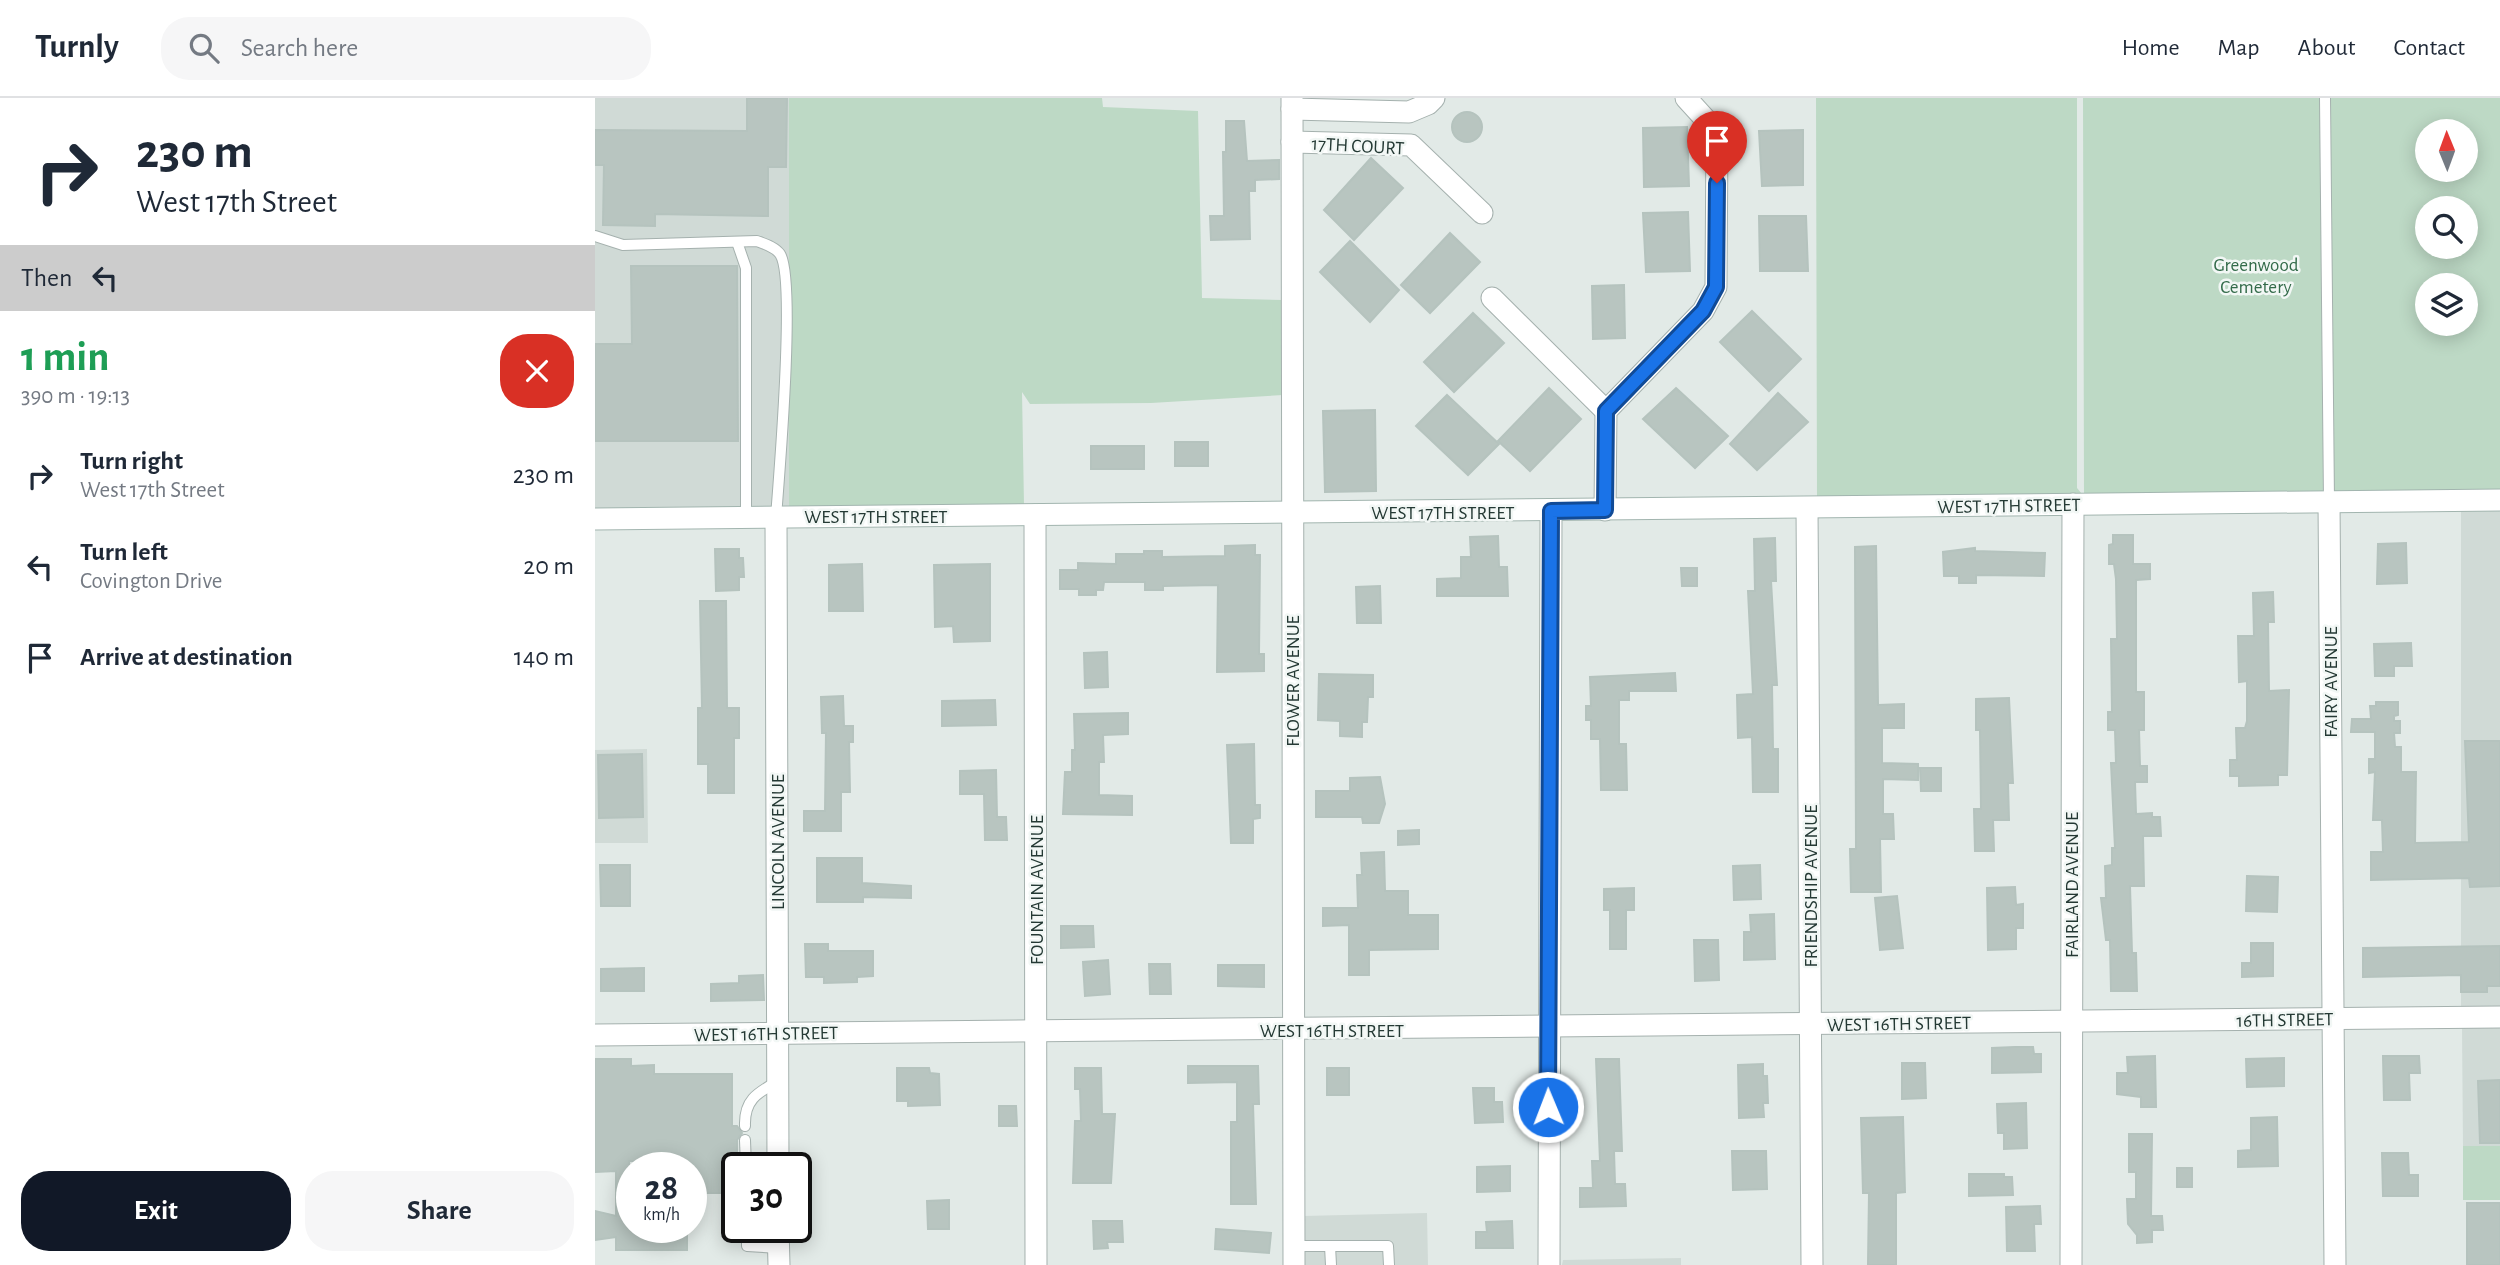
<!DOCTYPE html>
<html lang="en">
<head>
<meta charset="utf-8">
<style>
	:root { --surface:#fff; --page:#f6f6f7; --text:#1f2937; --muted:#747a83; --line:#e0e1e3; --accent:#111827 }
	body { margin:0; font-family:"Alegreya Sans",sans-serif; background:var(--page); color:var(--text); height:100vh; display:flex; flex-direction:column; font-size:26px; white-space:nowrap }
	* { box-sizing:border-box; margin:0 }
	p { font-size:23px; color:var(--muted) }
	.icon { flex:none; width:38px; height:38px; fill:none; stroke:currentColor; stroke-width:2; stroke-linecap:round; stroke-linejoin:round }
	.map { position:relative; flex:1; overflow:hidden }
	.details { display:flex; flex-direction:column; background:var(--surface); width:595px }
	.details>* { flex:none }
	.top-card { background:#fff; color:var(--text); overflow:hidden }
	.needle { width:46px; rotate:359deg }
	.tools { position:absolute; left:1820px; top:21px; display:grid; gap:14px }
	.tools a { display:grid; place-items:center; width:63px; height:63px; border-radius:50%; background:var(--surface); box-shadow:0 4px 18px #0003; font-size:35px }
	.speed { position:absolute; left:21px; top:1054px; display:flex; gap:14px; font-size:35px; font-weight:700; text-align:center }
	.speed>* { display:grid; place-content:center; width:91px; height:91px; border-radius:50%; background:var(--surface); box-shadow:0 4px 18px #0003; line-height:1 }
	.speed small { font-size:18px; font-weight:400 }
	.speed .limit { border:4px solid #111; border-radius:10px; background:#fff; color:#111 }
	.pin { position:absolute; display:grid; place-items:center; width:60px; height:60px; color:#fff; margin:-72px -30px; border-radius:50% 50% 50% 0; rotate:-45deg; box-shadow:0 0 7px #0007 }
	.pin .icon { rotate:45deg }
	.me { position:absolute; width:77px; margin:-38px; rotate:359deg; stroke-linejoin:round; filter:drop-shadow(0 0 5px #0008) }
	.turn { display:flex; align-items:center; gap:24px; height:147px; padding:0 21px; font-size:32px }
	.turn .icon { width:91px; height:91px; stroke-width:2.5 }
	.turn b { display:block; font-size:49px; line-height:60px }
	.then { display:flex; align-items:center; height:66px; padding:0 21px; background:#0003; gap:14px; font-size:26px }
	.round { display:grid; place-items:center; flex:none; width:74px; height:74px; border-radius:28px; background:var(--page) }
	.head { display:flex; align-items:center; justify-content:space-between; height:119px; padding:0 21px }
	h1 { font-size:42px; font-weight:700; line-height:52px; color:#1e9e55 }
	.cta { display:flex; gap:14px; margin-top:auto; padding:14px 21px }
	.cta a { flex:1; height:80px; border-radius:28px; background:var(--accent); color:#fff; font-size:28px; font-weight:700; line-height:80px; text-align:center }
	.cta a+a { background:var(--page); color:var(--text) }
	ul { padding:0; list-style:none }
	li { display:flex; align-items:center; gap:21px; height:91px; padding:0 21px }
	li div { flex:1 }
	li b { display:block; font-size:26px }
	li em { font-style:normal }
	header { display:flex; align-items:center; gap:42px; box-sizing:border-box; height:98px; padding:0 35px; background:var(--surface); border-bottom:2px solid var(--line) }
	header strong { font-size:33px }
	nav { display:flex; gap:38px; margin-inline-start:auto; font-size:24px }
	.search { width:490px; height:63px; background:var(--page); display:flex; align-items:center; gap:18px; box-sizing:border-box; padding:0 24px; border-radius:28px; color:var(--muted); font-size:26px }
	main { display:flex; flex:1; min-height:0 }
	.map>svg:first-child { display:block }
</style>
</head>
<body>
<header>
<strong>Turnly</strong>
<div class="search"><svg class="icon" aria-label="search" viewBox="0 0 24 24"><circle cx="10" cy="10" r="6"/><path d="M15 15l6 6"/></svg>Search here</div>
<nav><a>Home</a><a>Map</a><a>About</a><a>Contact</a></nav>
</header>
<main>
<section class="details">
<div class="top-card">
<div class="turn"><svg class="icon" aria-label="right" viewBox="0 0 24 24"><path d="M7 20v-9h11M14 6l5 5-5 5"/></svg><div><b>230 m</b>West 17th Street</div></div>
<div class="then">Then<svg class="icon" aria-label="left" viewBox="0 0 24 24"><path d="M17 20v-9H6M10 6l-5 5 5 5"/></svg></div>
</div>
<div class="head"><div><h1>1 min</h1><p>390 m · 19:13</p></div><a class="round" style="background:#d93025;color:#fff"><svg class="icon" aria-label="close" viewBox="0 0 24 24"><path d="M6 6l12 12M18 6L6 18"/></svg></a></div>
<ul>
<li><svg class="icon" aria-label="right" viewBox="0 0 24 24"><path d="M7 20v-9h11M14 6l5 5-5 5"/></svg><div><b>Turn right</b><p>West 17th Street</p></div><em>230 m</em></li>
<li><svg class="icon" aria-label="left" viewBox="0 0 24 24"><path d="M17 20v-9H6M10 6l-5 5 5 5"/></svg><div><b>Turn left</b><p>Covington Drive</p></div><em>20 m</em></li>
<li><svg class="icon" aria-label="arrive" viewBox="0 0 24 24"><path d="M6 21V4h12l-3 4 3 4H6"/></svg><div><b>Arrive at destination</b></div><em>140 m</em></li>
</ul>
<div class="cta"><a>Exit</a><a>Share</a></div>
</section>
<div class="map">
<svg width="1905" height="1167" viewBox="0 0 1905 1167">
	<rect width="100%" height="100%" fill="#e2eae7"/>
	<!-- built -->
	<g fill="#d0dad6">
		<polygon points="0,0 194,0 194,410 0,411"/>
		<polygon points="1905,411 1905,910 1866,909 1866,412"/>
		<polygon points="52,651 53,745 0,745 0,652"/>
		<polygon points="1867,929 1905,929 1905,1048 1868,1048"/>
		<polygon points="832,1115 833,1167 707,1167 708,1118"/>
		<polygon points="1086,1160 1086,1167 967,1167 968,1162"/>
	</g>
	<!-- green -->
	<g fill="#bdd9c5" fill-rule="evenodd">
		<polygon points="194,0 507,0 508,9 603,13 607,200 688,202 688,297 556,305 435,306 427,294 429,407 194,410"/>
		<polygon points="1221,0 1482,0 1482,390 1487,396 1222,400"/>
		<path d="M1488 0H1905V393L1489 398ZM1832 33H1871V72H1832ZM1832 110H1871V149H1832ZM1832 187H1871V226H1832Z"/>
		<rect x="1868" y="1048" width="37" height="54"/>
	</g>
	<!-- building -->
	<g fill="#b8c5c0" stroke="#b5c3be" stroke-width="2">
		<polygon points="152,0 192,0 191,69 173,69 173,118 60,116 60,128 8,127 9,67 0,67 0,32 152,33"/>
		<circle cx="872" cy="29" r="15"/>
		<polygon points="631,23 649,23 652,63 684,62 684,81 660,82 660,93 654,93 655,141 616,142 615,118 629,118 628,54 631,54"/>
		<polygon points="1092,29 1094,88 1049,89 1048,30"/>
		<polygon points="1208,32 1208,87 1167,88 1164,33"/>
		<polygon points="776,60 808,90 759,142 729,112"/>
		<polygon points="1093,114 1095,173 1051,174 1048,115"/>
		<polygon points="1164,118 1211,118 1213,173 1165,173"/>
		<polygon points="855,135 885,164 835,215 806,187"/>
		<polygon points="755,143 804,192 775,224 725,174"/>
		<polygon points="36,168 142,168 143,343 0,343 0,246 37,246"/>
		<polygon points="1029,187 1030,240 998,241 997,188"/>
		<polygon points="1157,213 1206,261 1174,293 1125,244"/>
		<polygon points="878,215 909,245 859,294 829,264"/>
		<polygon points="954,290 986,321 935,373 903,343"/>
		<polygon points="1081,290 1133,338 1100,370 1048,321"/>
		<polygon points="1183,295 1213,324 1162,372 1135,346"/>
		<polygon points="852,297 904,346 873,377 821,328"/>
		<polygon points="780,312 781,393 730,394 728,313"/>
		<rect x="580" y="344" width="33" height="24"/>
		<rect x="496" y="348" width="53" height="23"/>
		<polygon points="1518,437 1538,437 1538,466 1555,466 1555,481 1541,482 1541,594 1549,594 1549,632 1544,632 1545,668 1552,668 1552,684 1540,684 1541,716 1557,715 1557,719 1565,719 1566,738 1548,738 1549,788 1535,788 1537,855 1541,855 1542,893 1516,893 1515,842 1511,842 1506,800 1511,800 1510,768 1517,767 1517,750 1520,750 1516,665 1521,665 1520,632 1513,632 1513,614 1517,614 1516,541 1522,541 1521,481 1519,466 1514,466 1514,447 1518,446"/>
		<polygon points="903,438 904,469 912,469 913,498 842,498 842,481 866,480 866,459 876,459 875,439"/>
		<polygon points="1180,440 1181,483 1176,483 1182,587 1177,587 1178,651 1183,651 1183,694 1158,694 1157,639 1143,640 1142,597 1158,596 1153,493 1160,493 1159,441"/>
		<polygon points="1811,445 1812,485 1782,486 1783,446"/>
		<polygon points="660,447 660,457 665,457 664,556 669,556 669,573 622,574 623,487 568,488 568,492 550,492 550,484 509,484 508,492 501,492 501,497 484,497 484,491 465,491 465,472 483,472 483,465 521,466 521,456 549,456 549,453 567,453 567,459 630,458 630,448"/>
		<polygon points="1281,448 1283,607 1309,606 1309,630 1287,630 1287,665 1323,666 1323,682 1288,681 1288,716 1298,716 1299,741 1285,741 1286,794 1256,794 1255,751 1261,751 1260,449"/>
		<polygon points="1380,450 1380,453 1450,455 1449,478 1381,477 1381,485 1364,485 1364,478 1349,478 1348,454"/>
		<polygon points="120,451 144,451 144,460 148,460 149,479 144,479 144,492 121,493"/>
		<polygon points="267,466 268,513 234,513 234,467"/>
		<polygon points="395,466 395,543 359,544 358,528 340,529 339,467"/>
		<polygon points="1086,470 1102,470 1102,488 1087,488"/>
		<polygon points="785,488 786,525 762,525 761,489"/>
		<polygon points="1678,494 1679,524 1673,524 1674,593 1694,592 1692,677 1683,677 1683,687 1644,688 1644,678 1635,678 1635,662 1642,662 1641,630 1650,630 1652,623 1652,583 1644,584 1643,538 1659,538 1658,495"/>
		<polygon points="105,503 131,503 132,610 144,610 144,640 139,640 139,695 113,695 113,666 103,666 103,610 107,610"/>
		<polygon points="1816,545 1817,568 1799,568 1799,578 1780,578 1779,546"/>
		<polygon points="512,554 513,589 490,590 489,555"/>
		<polygon points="1080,575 1081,593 1034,593 1034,602 1024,602 1024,646 1031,646 1032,692 1006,692 1005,641 996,641 996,622 991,622 991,608 996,608 995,579"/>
		<polygon points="724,576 778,577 778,599 773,599 772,624 767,624 767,639 745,638 745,623 723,622"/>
		<polygon points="248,598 249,628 258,628 258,644 254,644 255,694 246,694 246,733 209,733 209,713 230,713 231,635 227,635 226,599"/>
		<polygon points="1414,600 1418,685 1413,685 1414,722 1398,722 1399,753 1380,753 1379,711 1386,711 1385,632 1381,632 1381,601"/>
		<polygon points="400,602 401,627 347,628 347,603"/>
		<polygon points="1781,604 1803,604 1803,617 1799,618 1799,623 1805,623 1805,635 1799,635 1800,649 1806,649 1806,674 1821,674 1820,745 1874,744 1870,643 1905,643 1905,788 1875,789 1874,780 1776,782 1776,754 1788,754 1787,722 1778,722 1780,674 1774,675 1774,661 1780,661 1780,634 1756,634 1757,621 1776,621 1775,608 1781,608"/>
		<polygon points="533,615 533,636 508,637 509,664 504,664 504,697 537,698 537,717 468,716 470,674 477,674 477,652 480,652 479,616"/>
		<polygon points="659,646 660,707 665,707 665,720 658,721 658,745 636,745 632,647"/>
		<polygon points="47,656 48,719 4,720 3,657"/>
		<polygon points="1325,670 1346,670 1346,693 1326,693"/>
		<polygon points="401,672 402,719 411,719 412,742 390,742 389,696 365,696 365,673"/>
		<polygon points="785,679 790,706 784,725 768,725 767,719 721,719 721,693 755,693 755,680"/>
		<polygon points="824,732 824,746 803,747 803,733"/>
		<polygon points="789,754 790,793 813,793 813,817 843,817 843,851 774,852 774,877 754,877 754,827 728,828 728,810 763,810 762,777 767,777 766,755"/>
		<polygon points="222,760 267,760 267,785 316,788 316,800 268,799 268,804 222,804"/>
		<polygon points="5,767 35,767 35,808 6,808"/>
		<polygon points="1165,767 1166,801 1139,802 1138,768"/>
		<polygon points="1652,778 1683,779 1682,814 1651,813"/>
		<polygon points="1420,789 1421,807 1428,806 1428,830 1421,830 1421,851 1393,852 1392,790"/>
		<polygon points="1039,790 1039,812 1031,812 1031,851 1015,851 1015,812 1009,812 1009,791"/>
		<polygon points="1302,798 1308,850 1285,852 1280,800"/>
		<polygon points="1179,816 1180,861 1149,862 1149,834 1156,834 1155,817"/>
		<polygon points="466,828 498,828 499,849 466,850"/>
		<polygon points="1099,842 1123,842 1124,882 1100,883"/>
		<polygon points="1656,845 1678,845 1678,878 1647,879 1647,865 1656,865"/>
		<polygon points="210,846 233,846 233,853 278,853 278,878 262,879 262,884 229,885 229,879 211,879"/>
		<polygon points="1905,848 1905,888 1892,888 1892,894 1866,894 1866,877 1768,879 1768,850"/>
		<polygon points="513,862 515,896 490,898 488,864"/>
		<polygon points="554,866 575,866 576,896 555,896"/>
		<polygon points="623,867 669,867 669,889 623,888"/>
		<polygon points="49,870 49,893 6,893 6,871"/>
		<polygon points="168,877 169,902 116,903 116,886 144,885 144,878"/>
		<polygon points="1420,949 1438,949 1439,956 1446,956 1446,974 1397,975 1397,950"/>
		<polygon points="1560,958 1561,1009 1546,1009 1546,999 1522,996 1522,975 1533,975 1532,959"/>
		<polygon points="1788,958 1824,958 1825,975 1814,975 1815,1002 1789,1002"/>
		<polygon points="1689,960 1689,988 1652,989 1651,961"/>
		<polygon points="0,961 36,961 36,968 59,967 59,976 137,976 137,1028 142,1028 147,1035 142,1042 142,1074 129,1074 128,1095 96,1095 96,1069 79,1069 79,1063 34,1063 37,1129 92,1129 92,1152 21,1152 21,1139 0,1142 0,1113 21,1118 21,1073 0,1074"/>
		<polygon points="1001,961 1024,961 1027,1053 1019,1053 1020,1086 1030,1086 1031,1108 985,1109 985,1090 998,1090 997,1063 1005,1063"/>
		<polygon points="1307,965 1330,965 1331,1000 1307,1001"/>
		<polygon points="1168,966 1168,978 1172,978 1173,1005 1168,1005 1169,1019 1144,1020 1143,967"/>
		<polygon points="593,968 663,968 664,1006 658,1006 661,1106 636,1106 636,1024 642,1024 642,984 593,985"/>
		<polygon points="302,970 334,970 335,975 344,976 345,1007 313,1008 313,1003 302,1003"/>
		<polygon points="480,970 506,970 507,1016 520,1016 516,1085 478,1085 480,1023 486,1023 485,991 480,991"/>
		<rect x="732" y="970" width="22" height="27"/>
		<polygon points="1905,982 1905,1045 1885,1045 1883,983"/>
		<polygon points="878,990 899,990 899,1004 907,1004 908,1024 880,1025"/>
		<polygon points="1431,1005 1432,1050 1409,1051 1409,1035 1403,1035 1402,1006"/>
		<polygon points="404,1008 421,1008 422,1028 404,1028"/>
		<polygon points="1308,1019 1310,1094 1301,1095 1301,1167 1273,1167 1274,1095 1268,1095 1266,1020"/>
		<polygon points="1682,1019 1683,1068 1643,1069 1643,1053 1656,1052 1656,1020"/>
		<polygon points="1534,1036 1557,1036 1556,1118 1567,1118 1568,1132 1557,1132 1557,1144 1542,1145 1542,1137 1533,1126 1532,1101 1541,1101 1541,1074 1534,1074"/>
		<polygon points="1137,1053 1171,1053 1172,1091 1138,1092"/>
		<polygon points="1787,1055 1813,1055 1814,1077 1823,1077 1823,1098 1788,1098"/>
		<polygon points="915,1068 915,1093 882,1094 882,1069"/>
		<rect x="1582" y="1070" width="15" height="19"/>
		<polygon points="1374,1076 1409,1076 1409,1079 1417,1079 1418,1097 1374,1098"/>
		<polygon points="354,1102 354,1131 333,1131 332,1103"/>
		<rect x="1872" y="1105" width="33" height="62"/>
		<polygon points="1445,1108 1446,1126 1439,1126 1440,1153 1412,1153 1411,1109"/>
		<polygon points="498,1123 527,1123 528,1144 512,1144 513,1150 499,1151"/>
		<polygon points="917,1123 918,1150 881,1150 881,1134 892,1134 891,1124"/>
		<polygon points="621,1131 676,1135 674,1155 620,1151"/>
	</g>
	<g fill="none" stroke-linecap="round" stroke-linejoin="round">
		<defs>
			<g id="service">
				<polyline points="1730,0 1734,404"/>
				<path d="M0 138 28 147 162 143C170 146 180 149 185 156 201 180 184 379 181 419"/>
				<polyline points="142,144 151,170 151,420"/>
				<path d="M150 1028C149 1002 162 995 183 983"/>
				<polyline points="150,1042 151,1069"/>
				<polyline points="152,1129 152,1148 184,1150"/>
				<polyline points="699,1148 793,1148 794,1167"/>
				<polyline points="735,1148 736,1167"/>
			</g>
			<g id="minor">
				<polyline points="697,0 699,1167"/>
				<polyline points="697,11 814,14 833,6 839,0"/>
				<polyline points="697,44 816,47 887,115"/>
				<polyline points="897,200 1011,313"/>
				<polyline points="1734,404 1740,1167"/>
				<polyline points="1212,410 1217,1167"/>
				<polyline points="1010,412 1011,313 1108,213 1121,189 1122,34 1091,0"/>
				<polyline points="440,417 441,1167"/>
				<polyline points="181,419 183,1069"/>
				<polyline points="0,937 1905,919"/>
				<polyline points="183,1129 184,1167"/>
				<polyline points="954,1167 956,413"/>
				<polyline points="1476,1167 1478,406"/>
			</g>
			<polyline id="secondary" points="0,421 1905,402"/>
		</defs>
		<!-- service casing -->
		<use href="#service" stroke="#a5b1ae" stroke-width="12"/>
		<!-- minor casing -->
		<use href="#minor" stroke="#a5b1ae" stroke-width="23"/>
		<!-- secondary casing -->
		<use href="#secondary" stroke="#a2b5af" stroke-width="23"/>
		<!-- service -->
		<use href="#service" stroke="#fff" stroke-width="10"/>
		<!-- minor -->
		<use href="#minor" stroke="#fff" stroke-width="21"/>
		<!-- secondary -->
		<use href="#secondary" stroke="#fff" stroke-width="21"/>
	</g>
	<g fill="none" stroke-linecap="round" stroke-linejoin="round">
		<defs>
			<polyline id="route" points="953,1009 956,413 1010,412 1011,313 1108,213 1121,189 1122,85"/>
		</defs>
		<!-- route casing -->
		<use href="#route" stroke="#114b97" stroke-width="18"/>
		<!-- route -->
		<use href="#route" stroke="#1a73e8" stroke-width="12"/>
	</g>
	<g text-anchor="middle" stroke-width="5" stroke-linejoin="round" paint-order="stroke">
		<!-- street labels -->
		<g font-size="19" fill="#243934" stroke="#f2f7f5">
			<text transform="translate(763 47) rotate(3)" y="7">17TH COURT</text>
			<text transform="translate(1414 407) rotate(-1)" y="7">WEST 17TH STREET</text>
			<text x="848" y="421">WEST 17TH STREET</text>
			<text x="281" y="425">WEST 17TH STREET</text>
			<text transform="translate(697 583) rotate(-90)" y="7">FLOWER AVENUE</text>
			<text transform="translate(1735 584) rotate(-90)" y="7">FAIRY AVENUE</text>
			<text transform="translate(182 744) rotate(-90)" y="7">LINCOLN AVENUE</text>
			<text transform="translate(1476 787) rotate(-90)" y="7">FAIRLAND AVENUE</text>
			<text transform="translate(1215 788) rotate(-90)" y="7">FRIENDSHIP AVENUE</text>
			<text transform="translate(441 792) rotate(-90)" y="7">FOUNTAIN AVENUE</text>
			<text transform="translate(1690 921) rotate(-1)" y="7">16TH STREET</text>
			<text transform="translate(1304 925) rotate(-1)" y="7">WEST 16TH STREET</text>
			<text x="737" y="939">WEST 16TH STREET</text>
			<text transform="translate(171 935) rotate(-1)" y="7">WEST 16TH STREET</text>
		</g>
		<!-- park labels -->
		<g font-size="19" fill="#336b4a" stroke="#f2f7f5">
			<text x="1661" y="173">Greenwood<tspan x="1661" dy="22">Cemetery</tspan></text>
		</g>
	</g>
</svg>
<div class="tools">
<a><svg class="needle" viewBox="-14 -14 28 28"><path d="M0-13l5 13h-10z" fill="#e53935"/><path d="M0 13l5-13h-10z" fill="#747a83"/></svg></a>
<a><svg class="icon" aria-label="search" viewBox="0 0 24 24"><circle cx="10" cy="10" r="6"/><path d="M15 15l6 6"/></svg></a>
<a><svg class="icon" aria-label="layers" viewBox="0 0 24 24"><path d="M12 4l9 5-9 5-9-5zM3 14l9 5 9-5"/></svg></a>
</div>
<div class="speed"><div>28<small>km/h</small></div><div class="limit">30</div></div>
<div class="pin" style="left:1122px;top:85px;background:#d93025"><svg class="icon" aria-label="arrive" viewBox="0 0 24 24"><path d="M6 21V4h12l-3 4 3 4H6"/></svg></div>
<svg class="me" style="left:953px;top:1009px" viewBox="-20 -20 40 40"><circle r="17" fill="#1a73e8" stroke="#fff" stroke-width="3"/><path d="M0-11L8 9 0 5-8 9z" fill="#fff"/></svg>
</div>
</main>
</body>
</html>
